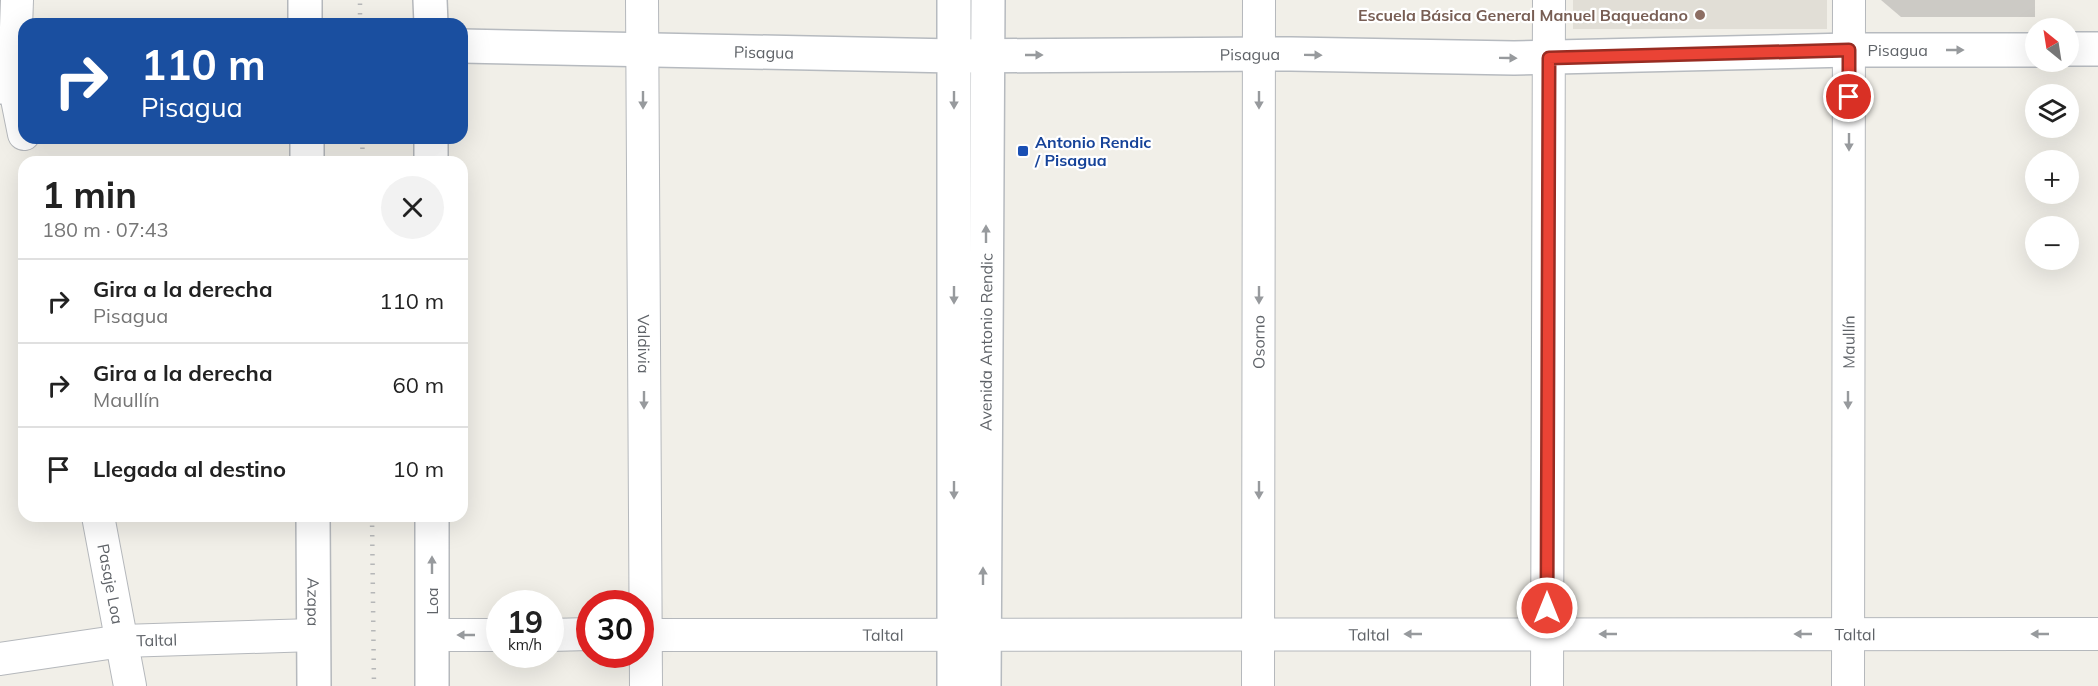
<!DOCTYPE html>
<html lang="es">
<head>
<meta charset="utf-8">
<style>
	:root { --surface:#fff; --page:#f2f2f2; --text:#222; --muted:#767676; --line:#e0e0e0 }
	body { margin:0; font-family:Mulish,sans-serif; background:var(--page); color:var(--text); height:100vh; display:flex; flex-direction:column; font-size:22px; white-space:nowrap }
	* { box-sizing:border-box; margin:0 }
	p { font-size:20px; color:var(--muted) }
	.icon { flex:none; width:33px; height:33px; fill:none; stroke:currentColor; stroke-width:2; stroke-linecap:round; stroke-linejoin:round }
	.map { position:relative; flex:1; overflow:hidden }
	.side { position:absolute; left:18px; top:156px; width:450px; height:366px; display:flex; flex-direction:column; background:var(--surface); border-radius:18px; box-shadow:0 6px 24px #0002 }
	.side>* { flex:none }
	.banner { position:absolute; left:18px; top:18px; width:450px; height:126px; border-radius:18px; box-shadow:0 6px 24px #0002; background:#1a4fa0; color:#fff; overflow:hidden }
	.needle { width:39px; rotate:330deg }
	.fabs { position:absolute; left:2025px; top:18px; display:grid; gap:12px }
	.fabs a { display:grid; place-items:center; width:54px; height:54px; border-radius:50%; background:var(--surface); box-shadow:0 6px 24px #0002; font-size:30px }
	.speed { position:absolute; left:486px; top:590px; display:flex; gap:12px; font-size:30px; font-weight:700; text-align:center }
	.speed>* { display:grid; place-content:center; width:78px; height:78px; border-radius:50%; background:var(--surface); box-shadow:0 6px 24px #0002; line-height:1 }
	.speed small { font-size:15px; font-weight:400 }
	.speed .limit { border:9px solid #d22; background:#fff; color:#111 }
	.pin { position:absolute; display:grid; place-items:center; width:51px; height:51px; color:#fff; margin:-26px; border:3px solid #fff; border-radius:50%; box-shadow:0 2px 6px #0007 }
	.me { position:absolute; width:66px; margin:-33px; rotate:0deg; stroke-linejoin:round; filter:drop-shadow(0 0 4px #0008) }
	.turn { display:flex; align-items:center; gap:21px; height:126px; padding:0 24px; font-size:27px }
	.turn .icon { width:78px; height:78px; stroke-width:2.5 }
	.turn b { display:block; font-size:42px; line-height:51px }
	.round { display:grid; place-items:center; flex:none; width:63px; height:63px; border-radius:32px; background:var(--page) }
	.summary { display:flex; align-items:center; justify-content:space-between; height:102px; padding:0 24px }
	h1 { font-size:36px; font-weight:700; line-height:45px }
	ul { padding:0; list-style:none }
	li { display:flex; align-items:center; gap:18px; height:84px; padding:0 24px; border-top:2px solid var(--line) }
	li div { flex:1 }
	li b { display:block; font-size:22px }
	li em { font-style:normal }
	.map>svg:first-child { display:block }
</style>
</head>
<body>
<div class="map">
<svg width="2098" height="686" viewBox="0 0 2098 686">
	<rect width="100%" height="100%" fill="#f1efe8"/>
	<!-- education -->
	<rect fill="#e1ded6" x="1573" y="0" width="254" height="29"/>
	<!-- building -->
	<polygon fill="#cccac5" points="1881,0 2035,0 2035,17 1901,17"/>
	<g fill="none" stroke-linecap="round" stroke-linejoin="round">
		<defs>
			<g id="minor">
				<polyline points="17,0 14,84 24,134"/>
				<path id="s1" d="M642 0 646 686"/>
				<path id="s2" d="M98 516 130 686"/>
				<polyline points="432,635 500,635"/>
				<polyline points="550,635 590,634"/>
				<path id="s3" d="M640 635 2098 634"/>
				<path id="s4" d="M0 659 122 641 314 635"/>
				<path id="s5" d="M1258 686 1259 0"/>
				<polyline points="1547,686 1549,0"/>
				<path id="s6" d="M1848 686 1849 0"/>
			</g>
			<g id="tertiary">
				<polyline points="305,0 305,24"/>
				<polyline points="430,0 431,24"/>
				<polyline points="307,138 307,162"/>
				<polyline points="431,138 431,162"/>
				<path id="s7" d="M313 516 314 686"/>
				<polyline points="432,516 432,686"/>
			</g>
			<g id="secondary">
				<polyline points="954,0 954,686"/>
				<path id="s8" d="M462 46 954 56 1291 54 1514 58 1849 50H2036"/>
				<polyline points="2068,49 2098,49"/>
				<polyline points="0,87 24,83"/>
				<path id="s9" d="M984 686 988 0"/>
			</g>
		</defs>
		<!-- minor casing -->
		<use href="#minor" stroke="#b5b8bc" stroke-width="34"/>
		<!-- tertiary casing -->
		<use href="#tertiary" stroke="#b5b8bc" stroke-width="36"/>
		<!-- secondary casing -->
		<use href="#secondary" stroke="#b6babf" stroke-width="36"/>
		<!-- minor -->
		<use href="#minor" stroke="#fff" stroke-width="32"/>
		<!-- tertiary -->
		<use href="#tertiary" stroke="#fff" stroke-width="33"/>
		<!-- secondary -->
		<use href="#secondary" stroke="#fff" stroke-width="33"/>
		<!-- rail -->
		<g stroke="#b6b7b8" stroke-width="4.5" stroke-dasharray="1.5 8" stroke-linecap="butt">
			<polyline points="360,24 360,0"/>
			<polyline points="362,138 363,162"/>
			<polyline points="372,516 374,686"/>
		</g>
	</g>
	<!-- one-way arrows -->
	<defs><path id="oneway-solid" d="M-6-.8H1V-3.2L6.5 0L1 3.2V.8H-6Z" transform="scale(1.5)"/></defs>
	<g fill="#979a9d">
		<use href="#oneway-solid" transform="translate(1955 50)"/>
		<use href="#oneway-solid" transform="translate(1034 55)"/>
		<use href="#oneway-solid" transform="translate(1313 55) rotate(1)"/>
		<use href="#oneway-solid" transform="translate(1508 58) rotate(1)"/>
		<use href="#oneway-solid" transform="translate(643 100) rotate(90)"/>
		<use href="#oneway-solid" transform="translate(954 100) rotate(90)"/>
		<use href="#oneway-solid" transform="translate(1259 100) rotate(90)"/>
		<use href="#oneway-solid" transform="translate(1849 142) rotate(90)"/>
		<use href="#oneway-solid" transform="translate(986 234) rotate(-90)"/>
		<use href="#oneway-solid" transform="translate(954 295) rotate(90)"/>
		<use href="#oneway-solid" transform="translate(1259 295) rotate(90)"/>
		<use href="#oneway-solid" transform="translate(644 400) rotate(90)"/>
		<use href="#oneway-solid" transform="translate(1848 400) rotate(90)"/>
		<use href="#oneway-solid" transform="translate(954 490) rotate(90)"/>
		<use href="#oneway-solid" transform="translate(1259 490) rotate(90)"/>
		<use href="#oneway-solid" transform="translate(432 565) rotate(-90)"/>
		<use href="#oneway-solid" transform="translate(983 576) rotate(-90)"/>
		<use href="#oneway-solid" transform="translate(1413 634) rotate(180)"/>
		<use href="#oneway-solid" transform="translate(1608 634) rotate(180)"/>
		<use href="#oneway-solid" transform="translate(1803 634) rotate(180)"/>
		<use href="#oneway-solid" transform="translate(2040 634) rotate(180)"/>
		<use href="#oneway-solid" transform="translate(466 635) rotate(180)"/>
	</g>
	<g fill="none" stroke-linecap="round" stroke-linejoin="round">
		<defs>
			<polyline id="route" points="1547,608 1549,58 1849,50 1849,97"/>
		</defs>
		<!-- route casing -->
		<use href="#route" stroke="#982c22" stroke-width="15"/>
		<!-- route -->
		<use href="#route" stroke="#ea4335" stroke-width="10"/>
	</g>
	<!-- markers -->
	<circle fill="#8d6e63" stroke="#fff" stroke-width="2" cx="1700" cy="15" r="6"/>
	<rect fill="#1a4fb4" stroke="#fff" stroke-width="2" x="1017" y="145" width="12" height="12" rx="3"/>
	<g text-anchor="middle" stroke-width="4.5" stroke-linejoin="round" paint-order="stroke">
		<!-- education labels -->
		<g font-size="16" font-weight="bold" fill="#785e54" stroke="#fff" text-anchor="end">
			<text x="1688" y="21">Escuela Básica General Manuel Baquedano</text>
		</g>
		<!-- street labels -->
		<g font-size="16" fill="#5f6368" stroke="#fff">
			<text dy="6" stroke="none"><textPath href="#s8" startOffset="1436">Pisagua</textPath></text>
			<text dy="6" stroke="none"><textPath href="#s8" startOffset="302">Pisagua</textPath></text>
			<text dy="6" stroke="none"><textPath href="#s8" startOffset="788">Pisagua</textPath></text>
			<text dy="6" stroke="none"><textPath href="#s1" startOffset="344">Valdivia</textPath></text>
			<text dy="6" stroke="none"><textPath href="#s9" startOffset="344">Avenida Antonio Rendic</textPath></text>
			<text dy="6" stroke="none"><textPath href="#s5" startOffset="344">Osorno</textPath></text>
			<text dy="6" stroke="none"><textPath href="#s6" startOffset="344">Maullín</textPath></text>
			<text dy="6" stroke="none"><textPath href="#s2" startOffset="69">Pasaje Loa</textPath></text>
			<text dy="6" stroke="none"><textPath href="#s7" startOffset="86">Azapa</textPath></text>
			<text transform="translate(432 601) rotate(-90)" y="6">Loa</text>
			<text dy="6" stroke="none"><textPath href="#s3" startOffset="729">Taltal</textPath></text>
			<text dy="6" stroke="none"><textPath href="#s3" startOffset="1215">Taltal</textPath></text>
			<text dy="6" stroke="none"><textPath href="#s3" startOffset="243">Taltal</textPath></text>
			<text dy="6" stroke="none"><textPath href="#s4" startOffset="158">Taltal</textPath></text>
		</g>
		<!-- transit labels -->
		<g font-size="16" font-weight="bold" fill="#164399" stroke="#fff" text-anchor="start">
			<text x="1035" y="148">Antonio Rendic<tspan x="1035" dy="18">/ Pisagua</tspan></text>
		</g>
	</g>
</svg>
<div class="fabs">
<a><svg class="needle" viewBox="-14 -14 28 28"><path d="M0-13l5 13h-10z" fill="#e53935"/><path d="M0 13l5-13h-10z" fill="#767676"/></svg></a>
<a><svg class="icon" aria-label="layers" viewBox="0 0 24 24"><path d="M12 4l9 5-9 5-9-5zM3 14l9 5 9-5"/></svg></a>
<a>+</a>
<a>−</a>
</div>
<div class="speed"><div>19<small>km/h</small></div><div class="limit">30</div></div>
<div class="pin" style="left:1849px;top:97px;background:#d93025"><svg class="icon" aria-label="arrive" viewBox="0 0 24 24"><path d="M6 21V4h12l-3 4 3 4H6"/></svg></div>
<svg class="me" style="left:1547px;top:608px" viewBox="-20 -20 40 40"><circle r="17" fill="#ea4335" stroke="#fff" stroke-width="3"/><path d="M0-11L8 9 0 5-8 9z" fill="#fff"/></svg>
<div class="banner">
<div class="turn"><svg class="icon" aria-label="right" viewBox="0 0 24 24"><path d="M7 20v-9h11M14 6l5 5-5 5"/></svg><div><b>110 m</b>Pisagua</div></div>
</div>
<section class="side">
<div class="summary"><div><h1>1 min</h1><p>180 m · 07:43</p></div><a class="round"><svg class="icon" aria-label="close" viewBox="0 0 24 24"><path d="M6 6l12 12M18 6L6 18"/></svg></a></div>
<ul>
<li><svg class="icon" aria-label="right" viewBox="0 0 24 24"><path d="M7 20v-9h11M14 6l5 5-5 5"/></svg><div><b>Gira a la derecha</b><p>Pisagua</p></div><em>110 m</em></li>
<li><svg class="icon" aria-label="right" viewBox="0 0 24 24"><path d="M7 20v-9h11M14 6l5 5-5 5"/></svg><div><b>Gira a la derecha</b><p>Maullín</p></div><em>60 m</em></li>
<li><svg class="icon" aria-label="arrive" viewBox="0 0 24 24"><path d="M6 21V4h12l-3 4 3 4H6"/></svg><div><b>Llegada al destino</b></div><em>10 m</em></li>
</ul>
</section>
</div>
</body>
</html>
